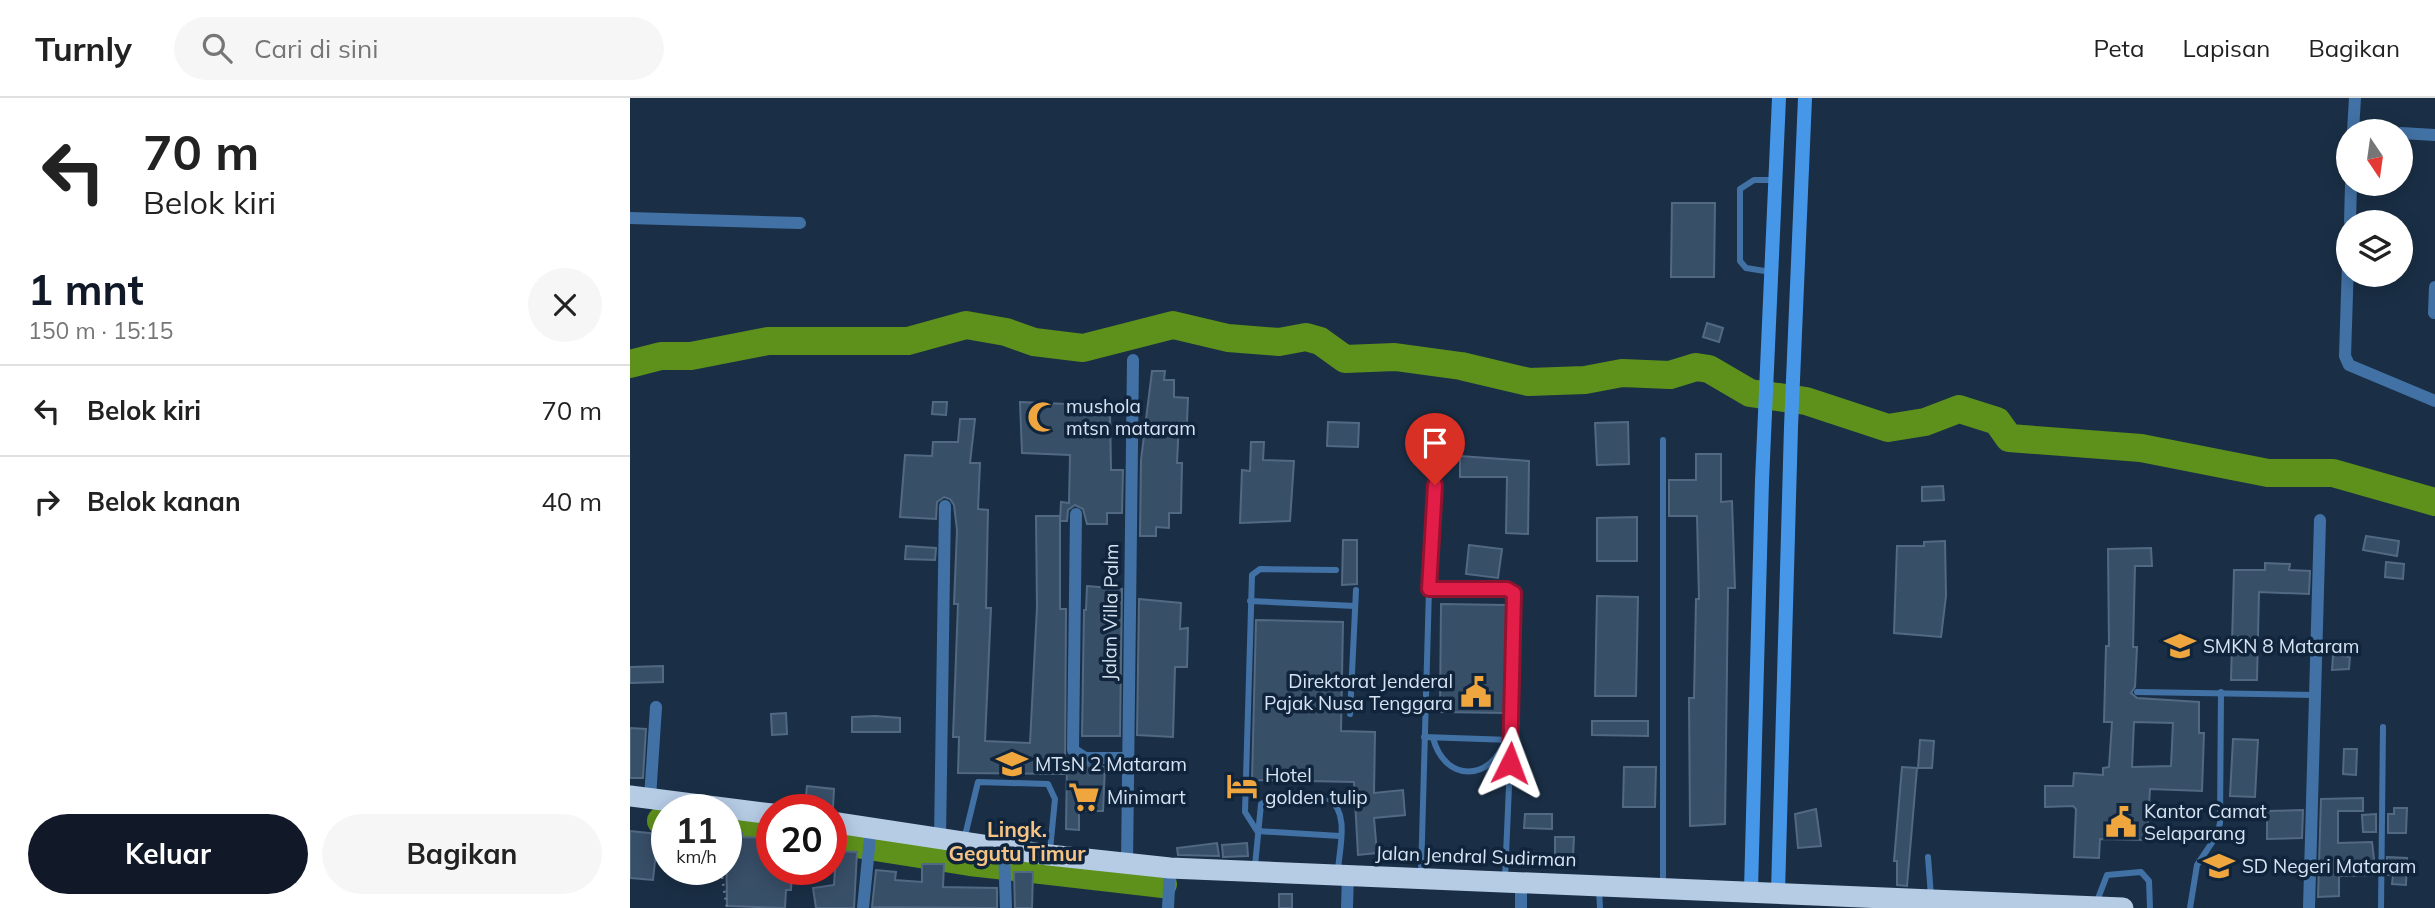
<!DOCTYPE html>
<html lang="id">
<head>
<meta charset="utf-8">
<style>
	:root { --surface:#fff; --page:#f6f6f6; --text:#222; --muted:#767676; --line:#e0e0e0; --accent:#111827 }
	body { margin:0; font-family:Mulish,sans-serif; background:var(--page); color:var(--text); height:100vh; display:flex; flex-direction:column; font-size:26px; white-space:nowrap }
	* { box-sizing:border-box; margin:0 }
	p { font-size:23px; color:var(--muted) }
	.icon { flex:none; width:38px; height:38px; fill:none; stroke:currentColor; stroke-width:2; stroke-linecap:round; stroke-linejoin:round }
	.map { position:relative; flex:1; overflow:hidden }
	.side { display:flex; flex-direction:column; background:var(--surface); width:630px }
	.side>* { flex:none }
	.hud { background:#fff; color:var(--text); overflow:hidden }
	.needle { width:46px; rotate:167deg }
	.fabs { position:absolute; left:1706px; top:21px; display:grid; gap:14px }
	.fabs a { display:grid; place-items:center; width:77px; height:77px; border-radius:50%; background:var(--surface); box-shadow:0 4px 18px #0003; font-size:35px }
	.speed { position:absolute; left:21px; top:696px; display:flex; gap:14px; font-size:35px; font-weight:700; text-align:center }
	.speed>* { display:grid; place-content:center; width:91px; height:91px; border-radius:50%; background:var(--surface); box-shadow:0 4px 18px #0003; line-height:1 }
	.speed small { font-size:18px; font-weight:400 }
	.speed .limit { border:10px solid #d22; background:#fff; color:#111 }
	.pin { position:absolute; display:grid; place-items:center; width:60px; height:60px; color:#fff; margin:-72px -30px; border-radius:50% 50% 50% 0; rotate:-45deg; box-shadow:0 0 7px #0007 }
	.pin .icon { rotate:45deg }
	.me { position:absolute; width:77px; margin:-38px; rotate:3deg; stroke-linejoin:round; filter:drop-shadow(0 0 5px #0008) }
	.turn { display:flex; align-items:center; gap:24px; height:147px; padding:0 28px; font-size:32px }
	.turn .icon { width:91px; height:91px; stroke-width:2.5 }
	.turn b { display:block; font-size:49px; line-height:60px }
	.round { display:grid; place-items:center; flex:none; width:74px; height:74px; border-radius:37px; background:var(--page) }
	.summary { display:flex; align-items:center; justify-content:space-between; height:119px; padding:0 28px }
	h1 { font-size:42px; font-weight:700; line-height:52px; color:var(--accent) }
	.cta { display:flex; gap:14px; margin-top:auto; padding:14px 28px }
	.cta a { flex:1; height:80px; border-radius:42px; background:var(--accent); color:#fff; font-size:28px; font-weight:700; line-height:80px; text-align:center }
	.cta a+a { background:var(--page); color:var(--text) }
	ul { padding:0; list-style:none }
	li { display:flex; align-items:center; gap:21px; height:91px; padding:0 28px; border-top:2px solid var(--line) }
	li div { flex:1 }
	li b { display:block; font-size:26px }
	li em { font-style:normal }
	header { display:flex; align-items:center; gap:42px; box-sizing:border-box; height:98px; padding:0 35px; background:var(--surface); border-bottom:2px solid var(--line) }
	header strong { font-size:33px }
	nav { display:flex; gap:38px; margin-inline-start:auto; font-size:24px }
	.search { width:490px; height:63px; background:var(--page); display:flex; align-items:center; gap:18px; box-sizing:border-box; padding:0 24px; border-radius:38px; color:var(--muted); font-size:26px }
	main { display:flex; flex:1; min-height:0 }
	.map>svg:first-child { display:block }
</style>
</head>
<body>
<header>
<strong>Turnly</strong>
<div class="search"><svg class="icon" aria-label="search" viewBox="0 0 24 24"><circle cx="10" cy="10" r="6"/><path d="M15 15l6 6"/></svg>Cari di sini</div>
<nav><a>Peta</a><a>Lapisan</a><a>Bagikan</a></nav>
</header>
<main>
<section class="side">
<div class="hud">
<div class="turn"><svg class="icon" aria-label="left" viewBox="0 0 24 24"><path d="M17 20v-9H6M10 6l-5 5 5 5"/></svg><div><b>70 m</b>Belok kiri</div></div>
</div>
<div class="summary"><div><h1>1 mnt</h1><p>150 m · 15:15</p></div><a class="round"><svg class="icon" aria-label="close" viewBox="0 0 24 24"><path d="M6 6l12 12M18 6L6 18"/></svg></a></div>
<ul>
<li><svg class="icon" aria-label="left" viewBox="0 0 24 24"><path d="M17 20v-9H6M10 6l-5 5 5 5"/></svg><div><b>Belok kiri</b></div><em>70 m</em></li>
<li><svg class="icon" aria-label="right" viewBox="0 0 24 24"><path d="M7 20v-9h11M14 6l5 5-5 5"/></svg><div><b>Belok kanan</b></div><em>40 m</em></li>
</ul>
<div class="cta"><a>Keluar</a><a>Bagikan</a></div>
</section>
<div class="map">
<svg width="1805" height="810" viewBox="0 0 1805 810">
	<rect width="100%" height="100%" fill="#1a2f46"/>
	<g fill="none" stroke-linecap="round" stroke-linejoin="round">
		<!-- river -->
		<g stroke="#5e911b" stroke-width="28">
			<polyline points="0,266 31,258 61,258 138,243 278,243 336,227 376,234 404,244 453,250 543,227 598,240 649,244 676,239 690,243 715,261 765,259 831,268 899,284 955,282 992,275 1040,277 1066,269 1079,271 1120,295 1176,303 1258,330 1295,324 1329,311 1367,323 1379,340 1511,350 1638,375 1703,375 1805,404"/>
			<polyline points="31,723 37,723"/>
			<polyline points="96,730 142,735"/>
			<polyline points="201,742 340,764 533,786"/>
		</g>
	</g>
	<!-- building -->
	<g fill="#384f68" stroke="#526983" stroke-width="2" fill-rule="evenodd">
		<polygon points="1042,105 1085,105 1084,179 1041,179"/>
		<polygon points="1077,225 1093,230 1089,244 1073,239"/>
		<polygon points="522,273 535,273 534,282 544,282 544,299 558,300 557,324 549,324 547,365 552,365 551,415 539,415 539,430 526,429 526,438 510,438 511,362"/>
		<polygon points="303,304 317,304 316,317 302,316"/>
		<polygon points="390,304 436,306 436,311 480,314 481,372 493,372 492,415 477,415 477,426 457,426 453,411 445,407 438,412 437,423 430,423 431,404 439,405 440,357 392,355"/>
		<polygon points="330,321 345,321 340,365 350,365 348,411 358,412 356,510 361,510 355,643 400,645 407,509 406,418 430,418 430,511 436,511 435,676 328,675 329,639 323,639 328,506 324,506 327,432 324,407 320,401 314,399 307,404 306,421 270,419 275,357 302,358 303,344 328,344"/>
		<polygon points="698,324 729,325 728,349 697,348"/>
		<polygon points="998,324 999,366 967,367 965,325"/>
		<polygon points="621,344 634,344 633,362 664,363 660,423 610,425 612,372 620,373"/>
		<polygon points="1066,356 1091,356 1091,404 1102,403 1105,490 1098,490 1095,726 1060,728 1059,600 1064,600 1066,501 1069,501 1067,418 1039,418 1039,382 1066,382"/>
		<polygon points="830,358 899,363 898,436 876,435 877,379 830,379"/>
		<polygon points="1313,388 1314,402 1292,403 1292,389"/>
		<polygon points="1007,419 1007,463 967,463 967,420"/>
		<polygon points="1736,438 1769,443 1767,458 1733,452"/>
		<polygon points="713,442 727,442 727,486 712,487"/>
		<polygon points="1315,443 1316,498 1311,539 1264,535 1267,448 1294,448 1294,444"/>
		<polygon points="839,447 872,451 868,480 836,476"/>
		<polygon points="276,448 306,450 305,462 275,461"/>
		<path d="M1521 450 1522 468H1505L1503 549H1507L1505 589 1501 595 1507 600 1569 604V635H1574L1572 693 1520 691 1517 742 1470 741 1469 760 1444 759 1446 711 1443 708 1415 709V688H1443L1444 675 1473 677V670L1479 669 1482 624H1474L1476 548H1479L1478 451ZM1504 624 1543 625 1541 668 1502 669Z"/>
		<polygon points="1756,464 1774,466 1773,481 1755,479"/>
		<polygon points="1635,465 1660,466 1659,472 1680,473 1679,496 1629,494 1627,582 1601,582 1604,472 1635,472"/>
		<polygon points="457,488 492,491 490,638 452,638 454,512 456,512"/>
		<polygon points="967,498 1008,499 1006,598 965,598"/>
		<polygon points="509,501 551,505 550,531 558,530 557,569 545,569 543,639 507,637"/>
		<polygon points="811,506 877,507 876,615 810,614"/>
		<polygon points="626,522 713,524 711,633 745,634 744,695 773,692 775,717 744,720 747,755 728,757 724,684 622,682"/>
		<polygon points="1703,557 1720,559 1719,571 1702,572"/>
		<polygon points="33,568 33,584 0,585 0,569"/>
		<polygon points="156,615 157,636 142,637 141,616"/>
		<polygon points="245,618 270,620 270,634 222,634 222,619"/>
		<polygon points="962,623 1018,623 1018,638 962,637"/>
		<polygon points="0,630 16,631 13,680 0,680"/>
		<polygon points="1603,641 1628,642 1625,699 1600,698"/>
		<polygon points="1290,642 1304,643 1302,670 1288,670"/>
		<polygon points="1714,651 1727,651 1726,677 1713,676"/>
		<polygon points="437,665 475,669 473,713 449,713 449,732 436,731"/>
		<polygon points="994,669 1026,669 1025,709 993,709"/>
		<polygon points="1272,669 1287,670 1277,788 1267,787 1267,763 1264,763"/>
		<polygon points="177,688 204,691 203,709 175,707"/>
		<polygon points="1733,700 1733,713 1708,713 1708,745 1742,744 1746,777 1709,778 1709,798 1688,799 1691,701"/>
		<polygon points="1764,710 1777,710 1776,735 1758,735 1758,716 1764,716"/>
		<polygon points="1186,711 1191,748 1168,750 1165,716"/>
		<polygon points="1673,712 1672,740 1637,741 1637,713"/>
		<polygon points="895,716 922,716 922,731 894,730"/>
		<polygon points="1746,716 1746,734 1733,734 1732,717"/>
		<polygon points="0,733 28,736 23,782 0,780"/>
		<polygon points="96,734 112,735 112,739 135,740 134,753 142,753 142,772 162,772 161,792 156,792 155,810 97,808"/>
		<polygon points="925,739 944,739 943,758 925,758"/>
		<polygon points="587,745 589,758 548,757 547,750"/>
		<polygon points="617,745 618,758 593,759 592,747"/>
		<polygon points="206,753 227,754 224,810 186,810 183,790 204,787"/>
		<polygon points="1757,759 1777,760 1776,787 1762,786 1763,777 1757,777"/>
		<polygon points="292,766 314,766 313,789 367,790 367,810 242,809 246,772 266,774 265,782 292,784"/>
		<polygon points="384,774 403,774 402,810 385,810"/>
		<rect x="649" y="796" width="13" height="14"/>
	</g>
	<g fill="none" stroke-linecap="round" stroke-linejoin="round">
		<!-- path -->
		<polyline stroke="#6b7d90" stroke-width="2.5" stroke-dasharray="2 5" stroke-linecap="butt" points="91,772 97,810"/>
		<!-- lane -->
		<g stroke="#4272a5" stroke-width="6">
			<polyline points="1141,174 1116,170 1110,163 1110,91 1124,82 1145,82"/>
			<polyline points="706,472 630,471 622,477 615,714 627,733 710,738"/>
			<polyline points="799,491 805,387"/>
			<polyline points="620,503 725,508"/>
			<polyline points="1507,594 1684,597"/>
			<polyline points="720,616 726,492"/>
			<polyline points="794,639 881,642 875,780"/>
			<path d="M803 640C815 685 861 684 876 641"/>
			<polyline points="334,742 348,684 418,686 425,701 420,752"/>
			<polyline points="1298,759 1301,798"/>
			<path d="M625 768 631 706 645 699 699 701C720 715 709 751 708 773"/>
			<polyline points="791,777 799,491 883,493 881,642"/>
			<polyline points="1033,787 1033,342"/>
			<polyline points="969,791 970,810"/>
			<polyline points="1467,803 1477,777 1511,774 1519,783 1520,810"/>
			<polyline points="1560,810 1567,767 1587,737 1590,725 1591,594"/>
			<polyline points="1751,810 1753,629"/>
		</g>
		<!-- street -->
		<g stroke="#4272a5" stroke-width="12">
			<polyline points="1723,33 1725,0"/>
			<polyline points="1771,35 1805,37"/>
			<polyline points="0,120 170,125"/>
			<polyline points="1720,124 1721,86"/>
			<polyline points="1718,165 1715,258 1719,267 1805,303"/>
			<polyline points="1804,215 1805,189"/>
			<polyline points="446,416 443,652 455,660 498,660"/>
			<polyline points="20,700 26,609"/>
			<polyline points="310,740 315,408"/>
			<polyline points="374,750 376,810"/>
			<polyline points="497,766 503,262"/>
			<polyline points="891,783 891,810"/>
			<polyline points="233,810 241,730"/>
			<polyline points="538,810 540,770"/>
			<polyline points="717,810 718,776"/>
			<polyline points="1679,810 1690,422"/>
		</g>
		<!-- secondary -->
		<g stroke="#4797e9" stroke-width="14">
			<polyline points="1121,792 1132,383 1149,0"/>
			<polyline points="1148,794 1161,329 1175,0"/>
		</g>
		<!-- highway -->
		<g stroke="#b6cce5" stroke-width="21">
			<polyline points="0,698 142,716"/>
			<polyline points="201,724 419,757 540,770 1493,810"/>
		</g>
	</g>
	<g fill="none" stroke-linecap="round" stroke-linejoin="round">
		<defs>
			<polyline id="route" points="805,387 799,491 877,491 884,495 880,665"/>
		</defs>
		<!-- route casing -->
		<use href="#route" stroke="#92132f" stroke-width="18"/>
		<!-- route -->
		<use href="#route" stroke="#e11d48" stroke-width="12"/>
	</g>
	<!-- icons -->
	<defs>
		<symbol id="mosque-bare" viewBox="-9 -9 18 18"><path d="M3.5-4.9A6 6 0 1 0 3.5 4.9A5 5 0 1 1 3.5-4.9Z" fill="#f0a63f" stroke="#10253c" stroke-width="2.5" paint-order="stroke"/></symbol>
		<symbol id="school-bare" viewBox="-9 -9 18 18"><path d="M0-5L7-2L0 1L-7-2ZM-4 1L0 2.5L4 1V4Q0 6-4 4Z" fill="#f0a63f" stroke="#10253c" stroke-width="2.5" paint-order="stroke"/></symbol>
		<symbol id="civic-bare" viewBox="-9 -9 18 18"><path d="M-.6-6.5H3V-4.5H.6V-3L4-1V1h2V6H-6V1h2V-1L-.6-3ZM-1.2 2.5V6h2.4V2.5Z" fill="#f0a63f" stroke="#10253c" stroke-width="2.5" paint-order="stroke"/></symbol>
		<symbol id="hotel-bare" viewBox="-9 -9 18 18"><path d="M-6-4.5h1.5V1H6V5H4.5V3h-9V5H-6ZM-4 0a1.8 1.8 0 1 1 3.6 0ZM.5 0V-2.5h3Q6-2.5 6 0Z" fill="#f0a63f" stroke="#10253c" stroke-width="2.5" paint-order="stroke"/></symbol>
		<symbol id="supermarket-bare" viewBox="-9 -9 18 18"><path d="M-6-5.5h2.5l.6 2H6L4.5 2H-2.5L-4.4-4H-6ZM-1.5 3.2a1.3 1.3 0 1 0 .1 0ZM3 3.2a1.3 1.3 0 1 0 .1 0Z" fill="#f0a63f" stroke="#10253c" stroke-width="2.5" paint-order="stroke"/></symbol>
	</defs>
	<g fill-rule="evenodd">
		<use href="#mosque-bare" x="391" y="297" width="44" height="44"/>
		<use href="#school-bare" x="1528" y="526" width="44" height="44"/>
		<use href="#civic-bare" x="824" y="572" width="44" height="44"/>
		<use href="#school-bare" x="360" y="644" width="44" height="44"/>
		<use href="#hotel-bare" x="590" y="666" width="44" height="44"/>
		<use href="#supermarket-bare" x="432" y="677" width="44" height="44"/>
		<use href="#civic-bare" x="1469" y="702" width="44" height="44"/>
		<use href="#school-bare" x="1567" y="746" width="44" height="44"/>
	</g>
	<g text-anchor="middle" stroke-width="7" stroke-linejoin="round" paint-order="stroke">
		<!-- poi labels -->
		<g font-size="19" fill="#d6e3f2" stroke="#10253c" text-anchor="start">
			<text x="436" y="315">mushola<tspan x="436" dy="22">mtsn mataram</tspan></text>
			<text x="1573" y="555">SMKN 8 Mataram</text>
			<text x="823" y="590" text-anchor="end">Direktorat Jenderal<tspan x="823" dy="22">Pajak Nusa Tenggara</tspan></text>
			<text x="405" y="673">MTsN 2 Mataram</text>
			<text x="635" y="684">Hotel<tspan x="635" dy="22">golden tulip</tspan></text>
			<text x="477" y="706">Minimart</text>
			<text x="1514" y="720">Kantor Camat<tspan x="1514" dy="22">Selaparang</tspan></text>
			<text x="1612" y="775">SD Negeri Mataram</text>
		</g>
		<!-- street labels -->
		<g font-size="19" fill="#d6e3f2" stroke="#10253c">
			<text transform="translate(480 514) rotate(-89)" y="7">Jalan Villa Palm</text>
			<text transform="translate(846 758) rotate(2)" y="7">Jalan Jendral Sudirman</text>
		</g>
		<!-- neighbourhood labels -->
		<g font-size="21" font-weight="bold" fill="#f7c384" stroke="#10253c">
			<text x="387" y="739">Lingk.<tspan x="387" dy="24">Gegutu Timur</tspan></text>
		</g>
	</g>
</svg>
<div class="fabs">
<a><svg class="needle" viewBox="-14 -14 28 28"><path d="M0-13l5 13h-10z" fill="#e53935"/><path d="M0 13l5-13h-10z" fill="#767676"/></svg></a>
<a><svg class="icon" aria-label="layers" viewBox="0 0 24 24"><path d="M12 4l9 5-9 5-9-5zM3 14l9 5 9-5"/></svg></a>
</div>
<div class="speed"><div>11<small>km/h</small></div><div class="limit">20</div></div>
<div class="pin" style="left:805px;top:387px;background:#d93025"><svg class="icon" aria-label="arrive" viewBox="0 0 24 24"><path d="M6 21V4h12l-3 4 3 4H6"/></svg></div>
<svg class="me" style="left:880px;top:665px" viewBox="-20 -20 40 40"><path d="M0-17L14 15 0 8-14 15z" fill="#e11d48" stroke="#fff" stroke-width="4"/></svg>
</div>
</main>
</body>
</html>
